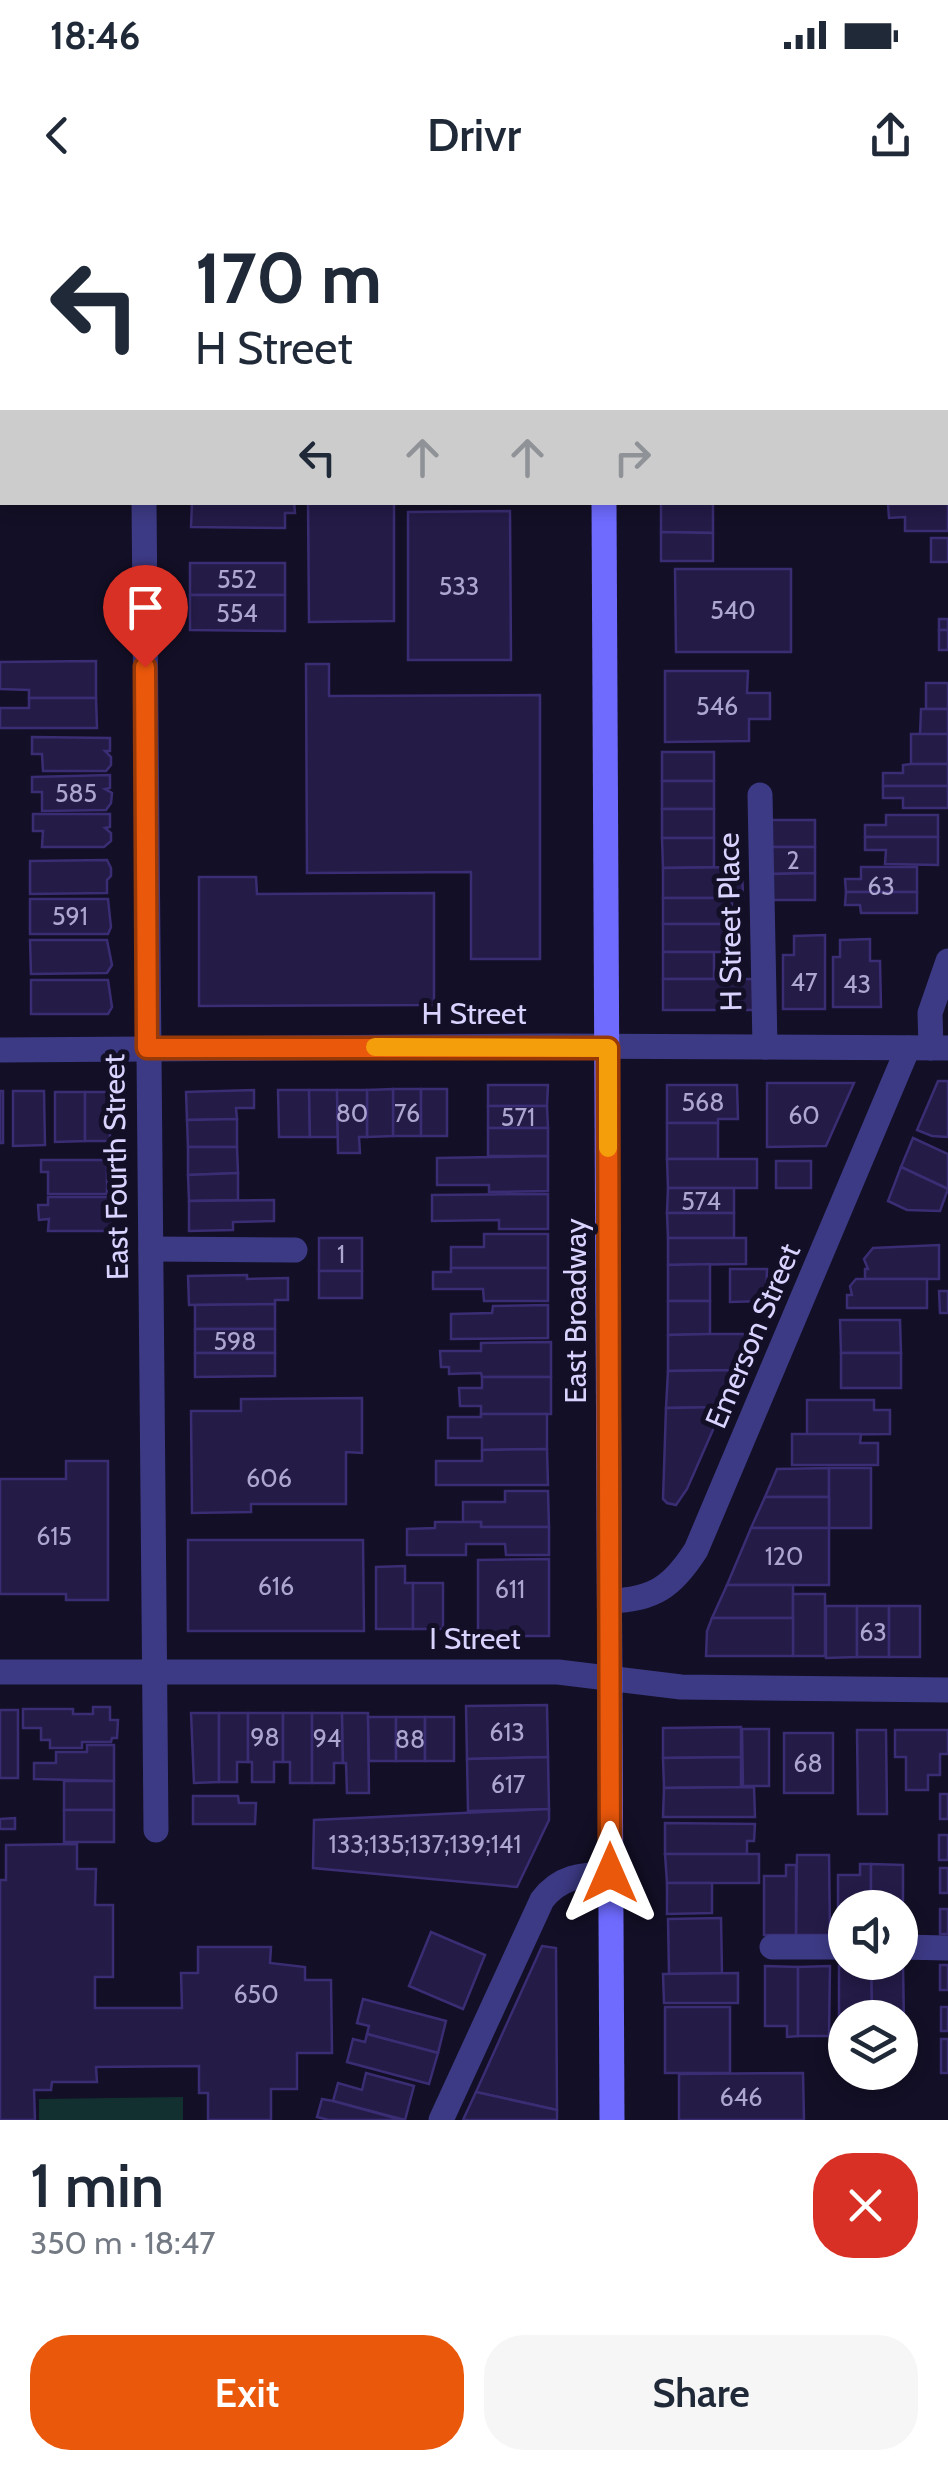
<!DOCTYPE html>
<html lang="en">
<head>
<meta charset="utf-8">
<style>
	:root { --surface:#fff; --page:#f6f6f7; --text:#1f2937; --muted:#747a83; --accent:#ea580c }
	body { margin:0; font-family:Cabin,sans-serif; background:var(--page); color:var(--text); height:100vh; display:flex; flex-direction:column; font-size:38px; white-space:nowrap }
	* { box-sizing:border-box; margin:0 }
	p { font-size:32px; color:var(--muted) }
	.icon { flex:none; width:55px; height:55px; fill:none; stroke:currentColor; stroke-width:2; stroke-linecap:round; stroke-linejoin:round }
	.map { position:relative; height:1920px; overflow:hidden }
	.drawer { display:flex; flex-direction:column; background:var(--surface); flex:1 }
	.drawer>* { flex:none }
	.hud { position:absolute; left:0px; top:0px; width:950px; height:305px; box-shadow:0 5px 15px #0003; background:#fff; color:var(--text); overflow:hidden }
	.tools { position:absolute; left:828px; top:1690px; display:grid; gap:20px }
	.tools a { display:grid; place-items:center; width:90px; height:90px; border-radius:50%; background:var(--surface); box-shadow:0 5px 15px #0003; font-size:50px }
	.pin { position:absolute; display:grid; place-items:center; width:85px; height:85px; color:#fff; margin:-102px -42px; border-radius:50% 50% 50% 0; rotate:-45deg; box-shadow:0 0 10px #0007 }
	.pin .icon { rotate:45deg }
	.me { position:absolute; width:110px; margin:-55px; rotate:0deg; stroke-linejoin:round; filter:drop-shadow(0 0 8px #0008) }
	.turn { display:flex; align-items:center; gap:35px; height:210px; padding:0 30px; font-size:45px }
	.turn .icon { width:130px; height:130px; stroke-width:2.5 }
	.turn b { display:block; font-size:70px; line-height:85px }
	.lanes { display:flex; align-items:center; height:95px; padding:0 30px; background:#0003; justify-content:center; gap:50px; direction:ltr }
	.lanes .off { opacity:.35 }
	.round { display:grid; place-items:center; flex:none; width:105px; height:105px; border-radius:40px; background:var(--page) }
	.headline { display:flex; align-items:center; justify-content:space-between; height:170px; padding:0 30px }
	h1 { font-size:60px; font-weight:600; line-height:75px }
	.primary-button { display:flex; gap:20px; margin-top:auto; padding:20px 30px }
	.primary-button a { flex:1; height:115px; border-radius:40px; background:var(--accent); color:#fff; font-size:40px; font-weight:600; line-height:115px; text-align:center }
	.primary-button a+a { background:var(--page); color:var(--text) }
	.status { display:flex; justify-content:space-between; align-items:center; height:70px; padding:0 50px; background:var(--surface); direction:ltr }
	.status svg { height:28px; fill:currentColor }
	header { display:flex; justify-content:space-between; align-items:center; height:130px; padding:0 30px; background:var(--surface); font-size:45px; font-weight:600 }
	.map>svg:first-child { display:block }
</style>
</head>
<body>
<div class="status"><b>18:46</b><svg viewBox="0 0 49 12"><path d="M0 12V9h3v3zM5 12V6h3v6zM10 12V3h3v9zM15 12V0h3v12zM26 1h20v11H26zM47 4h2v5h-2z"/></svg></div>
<header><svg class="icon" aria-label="back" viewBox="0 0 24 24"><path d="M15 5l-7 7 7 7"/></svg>Drivr<svg class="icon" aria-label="share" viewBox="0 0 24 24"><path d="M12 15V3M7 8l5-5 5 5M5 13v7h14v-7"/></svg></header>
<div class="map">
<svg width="948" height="1920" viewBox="0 0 948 1920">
	<rect width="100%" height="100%" fill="#130f26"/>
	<!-- green -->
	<polygon fill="#12302f" points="183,1897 183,1920 39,1920 39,1899"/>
	<!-- building -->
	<g fill="#241b47" stroke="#3b2d73" stroke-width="2.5">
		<rect x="51" y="0" width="50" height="2"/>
		<rect x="180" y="0" width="54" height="2"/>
		<rect x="479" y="0" width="58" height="2"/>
		<rect x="656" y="0" width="51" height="2"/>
		<polygon points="192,302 294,302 295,313 285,313 285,328 191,327"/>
		<polygon points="308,302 394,302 394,421 309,422"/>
		<polygon points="661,302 713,302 713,333 661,332"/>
		<polygon points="888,304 948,304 948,331 905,331 905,317 889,318"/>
		<polygon points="510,311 511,460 408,460 408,312"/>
		<polygon points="661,332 713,333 713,361 661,361"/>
		<rect x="931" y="338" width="17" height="24"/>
		<rect x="190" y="363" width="95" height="32"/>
		<polygon points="675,369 791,369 791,452 676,452"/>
		<polygon points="190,395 285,395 285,431 190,430"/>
		<rect x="939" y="419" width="9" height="11"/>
		<rect x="939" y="430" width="9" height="20"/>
		<polygon points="96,461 96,498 29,498 29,490 0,489 0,462"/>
		<polygon points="306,464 329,464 329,496 540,495 540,759 471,759 471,672 307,673"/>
		<polygon points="665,471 748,471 747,493 770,493 770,519 749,519 749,541 665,542"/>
		<rect x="926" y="483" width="22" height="26"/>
		<polygon points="29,498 96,498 97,528 0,528 0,508 29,508"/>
		<polygon points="921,509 948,509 948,534 920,535"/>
		<rect x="911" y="534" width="37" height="30"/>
		<polygon points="32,537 110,538 110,551 105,551 111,557 111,565 106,571 43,571 42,554 32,554"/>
		<rect x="662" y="552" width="52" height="29"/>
		<polygon points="911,564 948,564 948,586 883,586 883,573 903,573 903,565"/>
		<polygon points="110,575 110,588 105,589 112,593 111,603 106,610 42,611 42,592 32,592 32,577"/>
		<rect x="662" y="581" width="52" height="28"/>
		<polygon points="883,586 948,586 948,608 903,608 903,598 883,598"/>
		<rect x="662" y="609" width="52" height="29"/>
		<polygon points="33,614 110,614 110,627 105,628 111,633 111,641 104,647 42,647 43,631 33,631"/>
		<polygon points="886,615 938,615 938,637 865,637 865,625 886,625"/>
		<rect x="771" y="620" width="44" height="27"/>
		<polygon points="865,637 938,637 938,665 885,664 886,650 865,650"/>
		<polygon points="662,638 714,638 714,667 663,668"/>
		<polygon points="771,647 815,647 815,673 771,674"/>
		<polygon points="107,660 111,668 111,676 107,680 107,693 30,694 30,661"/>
		<polygon points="742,667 743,698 663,698 663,668"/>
		<polygon points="861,667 917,667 917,692 846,692 845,679 861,679"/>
		<polygon points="815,673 815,700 771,700 771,674"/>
		<polygon points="199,677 256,677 257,694 434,693 434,805 199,806"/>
		<polygon points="846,692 917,692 917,713 861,713 860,705 845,705"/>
		<rect x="663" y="698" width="69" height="26"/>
		<polygon points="30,699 108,699 111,727 108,734 30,734"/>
		<rect x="663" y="724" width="69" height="28"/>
		<polygon points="825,735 825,809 783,809 783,755 794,755 794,736"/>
		<polygon points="870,739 870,761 880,761 881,807 833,807 833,757 840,757 840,740"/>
		<polygon points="30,740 107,740 112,765 107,773 31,774"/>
		<rect x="663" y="752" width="51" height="27"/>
		<rect x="663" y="779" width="91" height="31"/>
		<polygon points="31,780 108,780 112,807 108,814 31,814"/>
		<polygon points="938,881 948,881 948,937 932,936 917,930"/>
		<polygon points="767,883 854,883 826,946 767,947"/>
		<polygon points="488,885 548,885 547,906 488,906"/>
		<polygon points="667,885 737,885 738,919 718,919 718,923 667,923"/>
		<rect x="393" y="889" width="28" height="47"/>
		<polygon points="393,889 393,936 367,937 367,890"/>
		<rect x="421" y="889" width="26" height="47"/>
		<polygon points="254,890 254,908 236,908 237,919 187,920 186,892"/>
		<polygon points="278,890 309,890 310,937 279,937"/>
		<polygon points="309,890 337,890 338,937 310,937"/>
		<polygon points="337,890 367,890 367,937 359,937 360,953 338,953"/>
		<rect x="0" y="891" width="3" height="52"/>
		<polygon points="13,891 44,891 45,945 13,946"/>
		<polygon points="55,892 85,892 85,941 55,942"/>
		<rect x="85" y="892" width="25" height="49"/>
		<polygon points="488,906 547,906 548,928 488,928"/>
		<polygon points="237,919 237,947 188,947 187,920"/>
		<rect x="667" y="923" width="51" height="36"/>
		<rect x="488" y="928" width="60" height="28"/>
		<polygon points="913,938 948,954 948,989 901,967"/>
		<polygon points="188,947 237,947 238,973 188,975"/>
		<polygon points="548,956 548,991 489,992 489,985 437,985 437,958"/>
		<polygon points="667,959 757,959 757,988 668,988"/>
		<polygon points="41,960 107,960 107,994 48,994 48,972 41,972"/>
		<rect x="776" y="961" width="35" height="27"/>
		<polygon points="901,967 948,989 940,1011 907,1010 888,1001"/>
		<polygon points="238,973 238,1000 189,1001 188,975"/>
		<polygon points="668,988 734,988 734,1013 667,1013"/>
		<polygon points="548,994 548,1029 499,1029 499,1020 432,1021 432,995"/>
		<polygon points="48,997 111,997 111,1031 48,1031 49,1019 39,1020 38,1005 48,1005"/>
		<polygon points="274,1000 274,1021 233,1022 233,1030 189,1031 189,1001"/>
		<polygon points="667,1013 734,1013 734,1038 668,1038"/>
		<polygon points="484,1034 548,1034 548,1068 451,1068 451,1047 484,1047"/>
		<rect x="319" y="1038" width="43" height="33"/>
		<polygon points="668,1038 746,1038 746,1064 668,1065"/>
		<polygon points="939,1045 939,1079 865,1079 865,1069 868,1069 864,1059 873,1048"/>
		<polygon points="710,1064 710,1101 668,1101 668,1065"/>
		<polygon points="451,1068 548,1068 548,1101 484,1101 483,1089 433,1089 433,1072 451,1072"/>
		<polygon points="730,1069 767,1069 766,1101 730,1102"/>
		<rect x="319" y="1071" width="43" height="27"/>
		<polygon points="247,1075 247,1079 288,1078 288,1100 275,1100 275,1104 189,1105 188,1076"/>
		<polygon points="856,1079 927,1079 927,1108 847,1108 847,1095 852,1095 850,1086"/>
		<polygon points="939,1091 948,1091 948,1113 940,1113"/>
		<polygon points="668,1101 710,1101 710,1134 668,1135"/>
		<polygon points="275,1104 275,1129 195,1129 195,1105"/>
		<polygon points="548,1105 548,1138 451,1139 451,1114 492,1113 493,1106"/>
		<polygon points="840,1120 900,1120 901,1153 841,1153"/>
		<rect x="195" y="1129" width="80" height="24"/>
		<polygon points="710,1134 755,1134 739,1170 668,1171 668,1135"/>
		<polygon points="551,1142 551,1177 482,1177 481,1173 449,1174 449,1167 441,1167 440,1151 481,1151 481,1143"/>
		<polygon points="195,1153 275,1153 275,1176 195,1177"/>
		<rect x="841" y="1153" width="60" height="35"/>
		<polygon points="739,1170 723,1207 666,1208 668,1171"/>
		<polygon points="482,1177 551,1177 551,1214 481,1214 481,1206 460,1206 459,1188 482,1188"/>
		<polygon points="362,1198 362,1253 346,1252 346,1304 251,1304 251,1312 192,1313 191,1211 241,1211 241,1199"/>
		<polygon points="807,1200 874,1200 874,1210 890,1210 890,1234 807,1235"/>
		<polygon points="723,1207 687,1289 676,1305 667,1303 663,1299 666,1208"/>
		<polygon points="481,1214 547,1214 547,1249 482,1250 482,1238 448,1238 448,1217 481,1217"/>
		<polygon points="792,1234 861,1234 860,1243 878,1243 878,1265 792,1265"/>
		<polygon points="547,1249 548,1285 436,1285 436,1261 482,1261 482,1250"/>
		<polygon points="66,1261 108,1261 108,1400 66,1400 66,1394 0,1394 0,1279 66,1279"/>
		<polygon points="829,1268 829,1297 765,1297 777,1269"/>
		<rect x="829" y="1268" width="42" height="60"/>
		<polygon points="505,1291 548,1291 549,1327 481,1327 481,1322 463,1322 463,1302 505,1302"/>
		<polygon points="765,1297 829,1297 829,1328 751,1328"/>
		<polygon points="435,1322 481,1322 481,1327 549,1327 549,1355 506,1355 505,1344 466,1344 466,1355 407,1355 407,1329 435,1328"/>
		<polygon points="751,1328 829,1328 829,1385 727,1385"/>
		<polygon points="188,1340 363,1340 364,1431 188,1431"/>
		<polygon points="549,1359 549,1436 478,1436 478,1360"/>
		<polygon points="405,1366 405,1383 413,1383 413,1429 376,1429 376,1367"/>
		<rect x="413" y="1383" width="30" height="46"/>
		<polygon points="727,1385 793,1385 793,1418 712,1418"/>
		<rect x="793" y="1394" width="32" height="62"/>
		<polygon points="826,1406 857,1406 857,1457 826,1458"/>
		<rect x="857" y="1406" width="32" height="51"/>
		<rect x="889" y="1406" width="31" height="51"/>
		<polygon points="712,1418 793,1418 793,1456 706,1456 707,1431"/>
		<polygon points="547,1505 548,1557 467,1559 466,1506"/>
		<polygon points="93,1507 110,1507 110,1520 118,1520 117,1538 112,1538 111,1542 82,1542 82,1548 50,1548 50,1540 41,1540 41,1528 23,1528 23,1509 73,1509 73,1514 93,1514"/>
		<rect x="0" y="1510" width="18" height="68"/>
		<polygon points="191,1513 219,1513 219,1582 194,1583"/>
		<polygon points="219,1513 248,1513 248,1562 237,1562 237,1582 219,1582"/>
		<polygon points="248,1513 283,1513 283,1562 274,1562 274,1582 252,1582 252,1562 248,1562"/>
		<polygon points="283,1513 312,1513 312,1583 290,1583 290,1562 283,1562"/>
		<polygon points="312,1513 342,1513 343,1563 334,1563 334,1583 312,1583"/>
		<polygon points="342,1513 368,1513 369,1593 347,1593 346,1563 343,1563"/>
		<polygon points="368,1517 396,1517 396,1561 369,1561"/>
		<rect x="396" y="1517" width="29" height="44"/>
		<rect x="425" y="1517" width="29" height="44"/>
		<polygon points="741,1527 741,1557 663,1558 663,1528"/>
		<polygon points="742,1529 769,1529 769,1586 743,1586"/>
		<polygon points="857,1530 886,1530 887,1614 858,1614"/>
		<polygon points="895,1530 948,1530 948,1554 940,1554 940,1575 928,1575 928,1590 906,1590 906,1557 895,1557"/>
		<rect x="784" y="1533" width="49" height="60"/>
		<polygon points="87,1545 114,1545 114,1581 34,1579 34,1563 56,1563 56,1552 87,1552"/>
		<polygon points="548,1557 549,1609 468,1611 467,1559"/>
		<polygon points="741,1557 741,1587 664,1588 663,1558"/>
		<rect x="64" y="1581" width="50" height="29"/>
		<polygon points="754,1587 755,1617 663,1617 664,1588"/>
		<rect x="940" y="1594" width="8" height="25"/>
		<polygon points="193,1596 238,1596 239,1603 256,1603 255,1624 193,1624"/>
		<polygon points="549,1609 549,1620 517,1687 313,1668 314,1620"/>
		<rect x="64" y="1610" width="50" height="32"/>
		<polygon points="15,1618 15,1629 0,1629 0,1619"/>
		<polygon points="665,1623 755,1624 754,1641 747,1641 747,1654 665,1654"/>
		<rect x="939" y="1635" width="9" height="25"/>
		<polygon points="77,1644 77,1669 96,1669 95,1705 113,1705 113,1777 95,1777 95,1808 182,1808 181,1773 198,1773 198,1747 271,1747 270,1763 305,1767 305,1780 331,1780 332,1853 297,1853 297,1889 271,1889 271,1920 208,1920 208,1893 199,1893 199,1866 96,1867 97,1882 52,1882 51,1890 34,1890 35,1920 0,1920 0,1680 6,1680 6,1645"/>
		<polygon points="665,1654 759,1654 759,1683 667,1683"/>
		<polygon points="797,1655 829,1655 830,1735 796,1735"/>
		<polygon points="860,1664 871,1664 871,1708 845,1708 845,1735 838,1735 838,1675 860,1675"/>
		<polygon points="871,1664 903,1665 903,1735 900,1735 900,1708 871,1708"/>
		<polygon points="786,1665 796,1665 796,1735 764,1735 764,1676 786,1676"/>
		<rect x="940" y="1668" width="8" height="25"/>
		<polygon points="667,1683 712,1683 712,1713 667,1714"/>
		<rect x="940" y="1709" width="8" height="25"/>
		<polygon points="721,1718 722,1773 669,1774 668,1719"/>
		<polygon points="431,1732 485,1755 463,1809 409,1786"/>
		<polygon points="542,1746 556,1748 557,1910 476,1892"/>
		<polygon points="871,1765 903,1765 904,1826 900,1826 900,1818 872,1818"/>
		<polygon points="871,1765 872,1818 845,1818 845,1826 839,1826 839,1766"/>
		<rect x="940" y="1765" width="8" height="25"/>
		<polygon points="765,1766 798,1767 798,1836 787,1837 787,1826 765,1826"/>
		<polygon points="830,1766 829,1836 798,1836 798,1767"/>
		<polygon points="738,1773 738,1803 664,1803 663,1774"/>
		<polygon points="363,1799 446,1821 438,1853 367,1834 369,1826 357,1823"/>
		<rect x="665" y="1807" width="65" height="66"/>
		<rect x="941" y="1807" width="7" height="24"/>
		<polygon points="367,1834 438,1853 429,1884 347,1862 353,1839 365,1842"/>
		<rect x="941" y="1839" width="7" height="34"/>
		<polygon points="366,1873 414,1886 405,1920 333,1901 338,1883 362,1890"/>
		<polygon points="803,1873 804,1920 679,1920 679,1874"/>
		<polygon points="476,1892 557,1910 557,1920 463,1920"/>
		<polygon points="322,1899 333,1901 402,1920 329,1920 317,1917"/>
	</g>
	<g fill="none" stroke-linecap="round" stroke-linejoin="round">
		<!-- street -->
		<g stroke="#3d3a85" stroke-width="25">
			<polyline points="142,0 142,2"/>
			<polyline points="144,302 156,1630"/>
			<polyline points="760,595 765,847"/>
			<polyline points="931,848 930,813 948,761"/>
			<polyline points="0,850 555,846 948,848"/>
			<polyline points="151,1049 295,1050"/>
			<path d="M610 1401C654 1400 673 1386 696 1350L908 848"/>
			<polyline points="0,1472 558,1472 681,1487 948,1490"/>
			<polyline points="772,1747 845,1747"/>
			<polyline points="900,1747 948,1748"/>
			<path d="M441 1920 542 1700C560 1676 582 1675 610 1673"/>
		</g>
		<!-- secondary -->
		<g stroke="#6f6bff" stroke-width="25">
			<polyline points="602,0 602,2"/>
			<polyline points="604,302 612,1920"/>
		</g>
	</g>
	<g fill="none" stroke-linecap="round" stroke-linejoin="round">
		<defs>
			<polyline id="route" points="145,467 147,848 608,848 610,1673"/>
		</defs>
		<!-- route casing -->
		<use href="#route" stroke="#983908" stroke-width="25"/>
		<!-- route -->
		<use href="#route" stroke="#ea580c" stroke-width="18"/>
		<!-- slow -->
		<polyline stroke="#f59e0b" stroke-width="18" points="375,847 608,848 608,948"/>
	</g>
	<g text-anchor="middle" stroke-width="10" stroke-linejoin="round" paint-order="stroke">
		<!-- number labels -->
		<g font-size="25" fill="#aca6d1">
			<text x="237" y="388">552</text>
			<text x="459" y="395">533</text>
			<text x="733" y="419">540</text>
			<text x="237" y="422">554</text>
			<text x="717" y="515">546</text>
			<text x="76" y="602">585</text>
			<text x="793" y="669">2</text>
			<text x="881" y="695">63</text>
			<text x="70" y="725">591</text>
			<text x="804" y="791">47</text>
			<text x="857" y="793">43</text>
			<text x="703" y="911">568</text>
			<text x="352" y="922">80</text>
			<text x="407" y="922">76</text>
			<text x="804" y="924">60</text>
			<text x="518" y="926">571</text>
			<text x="701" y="1010">574</text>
			<text x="341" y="1063">1</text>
			<text x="235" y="1150">598</text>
			<text x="269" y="1287">606</text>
			<text x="54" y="1345">615</text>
			<text x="784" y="1365">120</text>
			<text x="276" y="1395">616</text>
			<text x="510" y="1398">611</text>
			<text x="873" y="1441">63</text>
			<text x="507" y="1541">613</text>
			<text x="265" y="1546">98</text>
			<text x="327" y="1547">94</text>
			<text x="410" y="1548">88</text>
			<text x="808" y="1572">68</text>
			<text x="508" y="1593">617</text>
			<text x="425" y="1653">133;135;137;139;141</text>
			<text x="256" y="1803">650</text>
			<text x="741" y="1906">646</text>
		</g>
		<!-- street labels -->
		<g font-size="30" fill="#d9d4ff" stroke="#130f26">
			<text transform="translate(730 722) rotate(-91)" y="10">H Street Place</text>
			<text x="474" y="824">H Street</text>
			<text transform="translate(116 967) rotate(-91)" y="10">East Fourth Street</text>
			<text transform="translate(576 1111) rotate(-90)" y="10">East Broadway</text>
			<text transform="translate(753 1136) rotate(-67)" y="10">Emerson Street</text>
			<text x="475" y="1449">I Street</text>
		</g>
	</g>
</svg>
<div class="tools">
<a><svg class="icon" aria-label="sound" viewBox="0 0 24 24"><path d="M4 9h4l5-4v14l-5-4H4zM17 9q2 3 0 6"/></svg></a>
<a><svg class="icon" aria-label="layers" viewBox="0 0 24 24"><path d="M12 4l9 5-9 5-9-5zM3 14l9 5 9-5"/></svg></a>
</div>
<div class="pin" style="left:145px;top:467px;background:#d93025"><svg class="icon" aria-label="arrive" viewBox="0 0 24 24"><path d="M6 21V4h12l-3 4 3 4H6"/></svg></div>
<svg class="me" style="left:610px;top:1673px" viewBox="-20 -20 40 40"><path d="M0-17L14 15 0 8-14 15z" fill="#ea580c" stroke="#fff" stroke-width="4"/></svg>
<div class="hud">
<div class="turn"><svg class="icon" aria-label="left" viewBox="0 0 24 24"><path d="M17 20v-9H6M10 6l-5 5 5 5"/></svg><div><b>170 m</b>H Street</div></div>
<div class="lanes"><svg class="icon" aria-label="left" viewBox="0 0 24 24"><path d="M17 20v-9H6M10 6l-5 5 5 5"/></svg><svg class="icon off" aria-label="ahead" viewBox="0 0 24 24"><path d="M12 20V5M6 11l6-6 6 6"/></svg><svg class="icon off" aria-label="ahead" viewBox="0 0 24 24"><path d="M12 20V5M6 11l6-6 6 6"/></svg><svg class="icon off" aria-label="right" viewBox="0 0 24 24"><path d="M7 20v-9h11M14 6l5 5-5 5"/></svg></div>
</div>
</div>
<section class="drawer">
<div class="headline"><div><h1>1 min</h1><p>350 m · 18:47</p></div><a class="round" style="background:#d93025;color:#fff"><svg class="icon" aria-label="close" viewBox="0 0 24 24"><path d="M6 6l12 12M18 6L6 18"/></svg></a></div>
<div class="primary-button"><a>Exit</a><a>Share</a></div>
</section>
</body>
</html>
